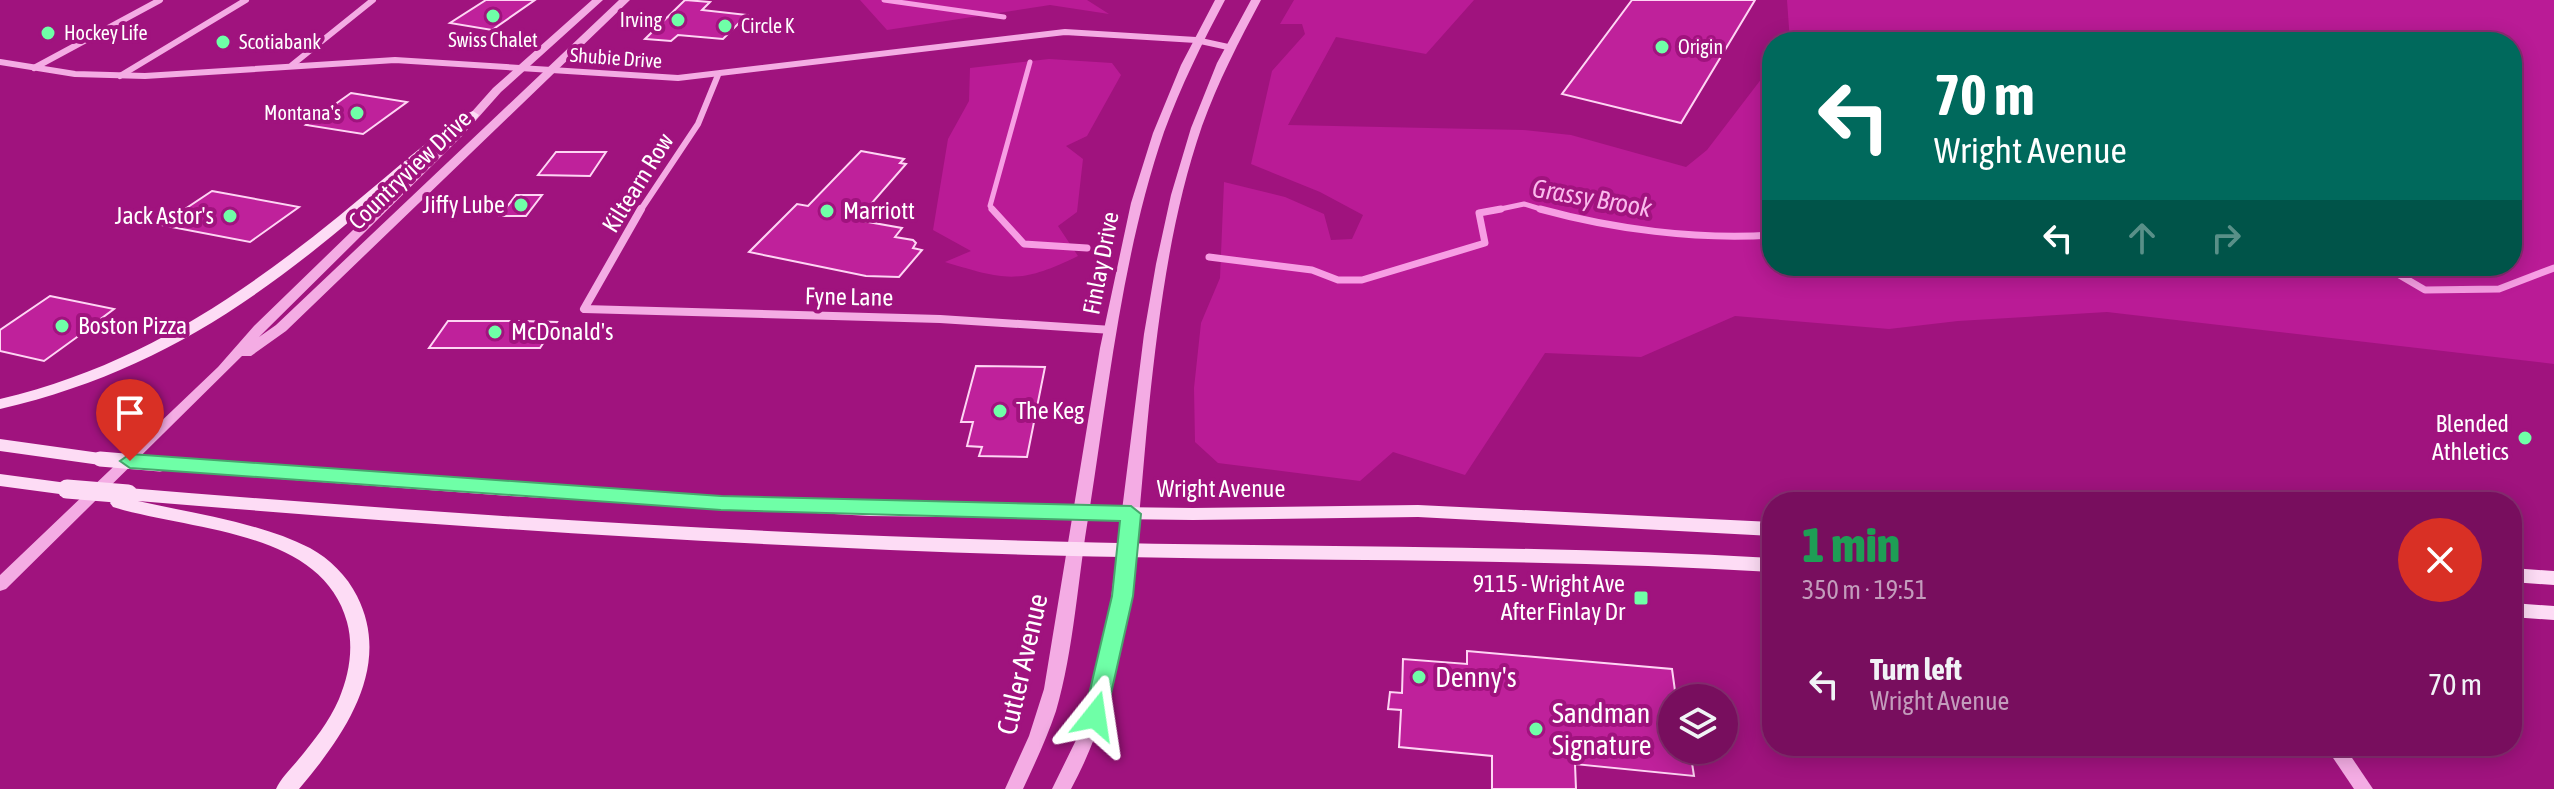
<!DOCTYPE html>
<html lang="en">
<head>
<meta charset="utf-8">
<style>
	:root { --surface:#780e5e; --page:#7f1c67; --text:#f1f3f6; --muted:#c39cbc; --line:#892e73 }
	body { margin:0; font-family:"Asap Condensed",sans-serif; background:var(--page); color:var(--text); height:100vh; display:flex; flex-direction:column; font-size:30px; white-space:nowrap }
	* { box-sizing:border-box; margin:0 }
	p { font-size:26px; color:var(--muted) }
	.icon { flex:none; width:44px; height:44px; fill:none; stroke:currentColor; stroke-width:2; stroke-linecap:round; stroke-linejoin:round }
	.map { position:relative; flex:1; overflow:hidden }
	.sheet { position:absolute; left:1762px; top:492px; width:760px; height:264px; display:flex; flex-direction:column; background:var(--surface); border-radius:32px; box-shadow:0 4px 20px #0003,0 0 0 2px var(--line) }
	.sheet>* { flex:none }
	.guide { position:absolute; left:1762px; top:32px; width:760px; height:244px; border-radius:32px; box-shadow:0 4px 20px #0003,0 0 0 2px var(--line); background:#00695c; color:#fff; overflow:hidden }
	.fabs { position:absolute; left:1658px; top:684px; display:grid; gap:16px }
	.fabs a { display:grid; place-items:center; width:80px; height:80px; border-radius:50%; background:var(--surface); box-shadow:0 4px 20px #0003,0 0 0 2px var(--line); font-size:40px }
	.pin { position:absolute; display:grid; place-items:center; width:68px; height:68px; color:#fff; margin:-82px -34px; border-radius:50% 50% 50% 0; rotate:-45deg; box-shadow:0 0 8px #0007 }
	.pin .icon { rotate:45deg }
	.me { position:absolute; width:88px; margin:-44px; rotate:15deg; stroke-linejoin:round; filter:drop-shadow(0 0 6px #0008) }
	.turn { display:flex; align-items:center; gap:28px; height:168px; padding:0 40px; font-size:36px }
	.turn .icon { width:104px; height:104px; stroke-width:2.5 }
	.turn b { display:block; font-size:56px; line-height:68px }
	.lanes { display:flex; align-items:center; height:76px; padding:0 40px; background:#0003; justify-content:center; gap:40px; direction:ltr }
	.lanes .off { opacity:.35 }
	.round { display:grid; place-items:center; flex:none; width:84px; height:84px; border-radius:42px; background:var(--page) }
	.overview { display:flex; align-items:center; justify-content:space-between; height:136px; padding:0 40px }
	h1 { font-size:48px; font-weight:800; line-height:60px; color:#1e9e55 }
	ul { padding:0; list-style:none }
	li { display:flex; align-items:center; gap:24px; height:112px; padding:0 40px }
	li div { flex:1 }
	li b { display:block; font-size:30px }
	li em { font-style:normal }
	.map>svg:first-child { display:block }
</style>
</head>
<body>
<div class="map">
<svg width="2554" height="789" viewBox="0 0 2554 789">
	<rect width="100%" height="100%" fill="#a0137e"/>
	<!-- green -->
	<g fill="#ba1b96">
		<polygon points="860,0 1087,0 1109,14 1050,5 887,30"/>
		<polygon points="1294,0 1474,0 1426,54 1336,37 1288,125 1523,130 1571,135 1686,167 1707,150 1772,65 1772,266 2512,266 2512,42 1790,42 1787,0 2554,0 2554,364 2107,312 1958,321 1889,329 1735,316 1641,357 1545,353 1465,475 1393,452 1360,481 1218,463 1195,442 1194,388 1201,323 1220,278 1224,182 1285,197 1324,214 1331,240 1352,239 1363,215 1320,192 1251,164 1272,71 1305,34 1302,24 1280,24"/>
		<path d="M1049 59 1112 63 1121 75 1087 136 1066 146 1083 159 1077 212 1058 226 1078 256C1019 285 1005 280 945 262L971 251 933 230 948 139 969 101 970 68Z"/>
	</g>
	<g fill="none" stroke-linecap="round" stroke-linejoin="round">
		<!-- stream-far1 -->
		<g stroke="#f79ee4" stroke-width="5">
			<polyline points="884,0 1004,17"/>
			<polyline points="994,211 990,206 1030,62"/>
			<polyline points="1491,211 1524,204 1547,211"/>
		</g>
		<!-- stream -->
		<g stroke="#f79ee4" stroke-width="7">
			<polyline points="992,209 1024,244 1087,248"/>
			<path d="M1540 209C1613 229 1696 240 1772 235"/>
			<polyline points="1209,257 1312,270 1338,280 1362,280 1485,243 1479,213 1501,209"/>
			<polyline points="2384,266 2425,290 2499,289 2554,268"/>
		</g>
	</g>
	<!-- building -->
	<g fill="#bf219b" stroke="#fed5f4" stroke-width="2">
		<polygon points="486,0 535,0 492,30 450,23"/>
		<polygon points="685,0 710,2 702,10 747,15 723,39 678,35 671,41 645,39"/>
		<polygon points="1632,0 1755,0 1681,123 1562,94"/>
		<polygon points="351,93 407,102 363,134 306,125"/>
		<polygon points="861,151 904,159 900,163 906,164 857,220 902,228 895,237 913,240 916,243 913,248 922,250 899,277 866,276 749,252 797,204 808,206"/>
		<polygon points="556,152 606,152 590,176 538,175"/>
		<polygon points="212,191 299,207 250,242 161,225"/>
		<polygon points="516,195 542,195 526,216 500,216"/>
		<polygon points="50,296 114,309 102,318 124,322 104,336 84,332 44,361 0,351 0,330"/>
		<polygon points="448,321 522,321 557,322 540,348 429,348"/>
		<polygon points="976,366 1045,367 1027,457 979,456 982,447 967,446 973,422 961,422"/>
		<polygon points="1467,651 1672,669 1676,698 1672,698 1672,750 1690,750 1694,776 1575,764 1576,789 1492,789 1492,756 1399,747 1401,710 1388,709 1390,692 1402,693 1403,659 1467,664"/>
	</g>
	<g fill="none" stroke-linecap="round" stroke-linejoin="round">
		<!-- minor-far1 -->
		<g stroke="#f4ace4" stroke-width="6">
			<polyline points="0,62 75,74 145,76 395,60 678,78 1065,32 1196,40 1228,47"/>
			<polyline points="292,65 373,0"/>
			<polyline points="34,68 160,0"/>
			<polyline points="120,76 246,0"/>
			<polyline points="640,211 698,124 718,75"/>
		</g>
		<!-- minor -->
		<polyline stroke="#f4ace4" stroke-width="8" points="641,209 584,309 940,319 1112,330"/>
		<!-- tertiary -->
		<g fill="#f4ace4" fill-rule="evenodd">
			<polygon points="592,0 603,0 501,92 461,137 259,337 276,325 619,0 630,0 286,331 251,356 242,356 6,589 0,591 0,575 218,367 254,326 453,133 493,88"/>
			<path d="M1215 0H1225C1202 43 1181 86 1164 132 1122 255 1109 386 1089 513 1078 576 1074 650 1056 711 1047 738 1035 763 1023 789H1005L1029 736 1044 689 1100 348 1131 203 1153 133 1181 65Z"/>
			<path d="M1251 0H1261C1239 41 1218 82 1202 126 1171 216 1159 312 1149 406 1136 535 1134 673 1071 789H1052L1080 732 1091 702 1106 639 1144 334 1156 264 1171 195 1191 128 1217 63Z"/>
			<polygon points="2325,746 2344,746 2373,789 2354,789"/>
		</g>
		<!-- secondary -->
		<g fill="#fddcf5" fill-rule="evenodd">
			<path d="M473 111 479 115 477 118C420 159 368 208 312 252 213 330 123 380 0 409V399C134 367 234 301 339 216 371 190 401 163 433 138 445 129 459 116 473 111Z"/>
			<polygon points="0,439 100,453 106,455 108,459 106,463 100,465 0,451"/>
			<polygon points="160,458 509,484 870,504 1193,508 1418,505 1772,522 1772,536 1418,517 1193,520 870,516 509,496 160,470 154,468 152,464 154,460"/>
			<polygon points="0,474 67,483 73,485 76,489 73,493 67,495 0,486"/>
			<path d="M128 488C430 513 733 533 1036 541 1282 548 1527 544 1772 558V572C1526 557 1279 562 1033 555 734 546 436 526 138 501 195 514 258 522 310 548 330 559 347 576 357 596 393 667 344 736 299 789H276C281 778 290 770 298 760 313 742 329 722 339 699 349 675 354 648 347 622 322 529 190 531 113 507L110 503 113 499 121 497 119 494 122 490Z"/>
			<polygon points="2512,568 2554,571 2554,585 2512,582"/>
			<polygon points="2512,603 2554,606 2554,620 2512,617"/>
		</g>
		<!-- secondary-bridge-far1 -->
		<polyline stroke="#fddcf5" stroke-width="15" points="100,459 160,464"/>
		<!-- secondary-bridge -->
		<polyline stroke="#fddcf5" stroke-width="19" points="67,489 128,494"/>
	</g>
	<!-- route -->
	<polygon fill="#6fffa7" stroke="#48a66d" stroke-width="2" points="130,454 721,496 1131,506 1141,514 1133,596 1106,716 1103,722 1087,722 1084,716 1112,596 1120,521 721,510 130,468 120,461"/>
	<!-- markers -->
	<g fill="#6fffa7" stroke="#a0137e" stroke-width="3">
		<circle cx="493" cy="16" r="8"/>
		<circle cx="678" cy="20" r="8"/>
		<circle cx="725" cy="26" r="8"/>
		<circle cx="48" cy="33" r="8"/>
		<circle cx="223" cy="42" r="8"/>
		<circle cx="1662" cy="47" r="8"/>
		<circle cx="357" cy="113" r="8"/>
		<circle cx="521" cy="205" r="8"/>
		<circle cx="827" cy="211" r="8"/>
		<circle cx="230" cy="216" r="8"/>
		<circle cx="62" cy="326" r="8"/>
		<circle cx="495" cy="332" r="8"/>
		<circle cx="1000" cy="411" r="8"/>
		<circle cx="2525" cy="438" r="8"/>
		<rect x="1633" y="590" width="16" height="16" rx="4"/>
		<circle cx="1419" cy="677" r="8"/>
		<circle cx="1536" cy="729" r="8"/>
	</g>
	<g text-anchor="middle" stroke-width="8" stroke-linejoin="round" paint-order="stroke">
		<!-- far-poi labels -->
		<g font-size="20" fill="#fff" stroke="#a0137e" text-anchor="start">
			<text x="662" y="27" text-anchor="end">Irving</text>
			<text x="741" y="33">Circle K</text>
			<text x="64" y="40">Hockey Life</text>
			<text x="493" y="47" text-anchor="middle">Swiss Chalet</text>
			<text x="239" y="49">Scotiabank</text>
			<text x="1678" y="54">Origin</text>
			<text x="341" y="120" text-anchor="end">Montana's</text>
		</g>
		<!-- far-street labels -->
		<g font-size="20" fill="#fff" stroke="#a0137e">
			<text transform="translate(616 58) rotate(4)" y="7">Shubie Drive</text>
		</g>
		<!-- street labels -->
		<g font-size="24" fill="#fff" stroke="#a0137e">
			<text transform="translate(410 170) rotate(-44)" y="8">Countryview Drive</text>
			<text transform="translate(638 183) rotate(-58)" y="8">Kiltearn Row</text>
			<text transform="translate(1101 263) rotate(-79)" y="8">Finlay Drive</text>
			<text transform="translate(849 297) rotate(1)" y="8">Fyne Lane</text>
			<text x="1221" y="497">Wright Avenue</text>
		</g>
		<!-- poi labels -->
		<g font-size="24" fill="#fff" stroke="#a0137e" text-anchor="end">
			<text x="505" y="213">Jiffy Lube</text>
			<text x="843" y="219" text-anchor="start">Marriott</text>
			<text x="214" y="224">Jack Astor's</text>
			<text x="78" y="334" text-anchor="start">Boston Pizza</text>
			<text x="511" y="340" text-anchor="start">McDonald's</text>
			<text x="1016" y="419" text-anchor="start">The Keg</text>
			<text x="2509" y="432">Blended<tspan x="2509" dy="28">Athletics</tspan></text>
			<text x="1625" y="592">9115 - Wright Ave<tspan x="1625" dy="28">After Finlay Dr</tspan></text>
		</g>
		<!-- water labels -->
		<g font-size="26" font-style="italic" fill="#fab9ec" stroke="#a0137e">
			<text transform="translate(1592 198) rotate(10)" y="9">Grassy Brook</text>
		</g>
		<!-- near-street labels -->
		<g font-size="28" fill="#fff" stroke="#a0137e">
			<text transform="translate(1022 664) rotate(-77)" y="10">Cutler Avenue</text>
		</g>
		<!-- near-poi labels -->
		<g font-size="28" fill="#fff" stroke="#a0137e" text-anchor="start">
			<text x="1435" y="687">Denny's</text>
			<text x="1552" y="723">Sandman<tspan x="1552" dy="32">Signature</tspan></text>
		</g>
	</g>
</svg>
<div class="fabs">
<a><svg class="icon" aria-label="layers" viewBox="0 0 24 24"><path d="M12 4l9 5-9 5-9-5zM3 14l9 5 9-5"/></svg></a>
</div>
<div class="pin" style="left:130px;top:461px;background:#d93025"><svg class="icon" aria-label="arrive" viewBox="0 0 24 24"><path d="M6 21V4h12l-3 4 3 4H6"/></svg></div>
<svg class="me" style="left:1095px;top:716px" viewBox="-20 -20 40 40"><path d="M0-17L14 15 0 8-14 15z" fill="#6fffa7" stroke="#fff" stroke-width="4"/></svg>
<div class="guide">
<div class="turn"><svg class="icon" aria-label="left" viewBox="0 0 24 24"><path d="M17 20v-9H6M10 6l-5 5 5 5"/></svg><div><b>70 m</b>Wright Avenue</div></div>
<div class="lanes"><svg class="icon" aria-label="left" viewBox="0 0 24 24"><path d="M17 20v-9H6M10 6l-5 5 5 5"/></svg><svg class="icon off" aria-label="ahead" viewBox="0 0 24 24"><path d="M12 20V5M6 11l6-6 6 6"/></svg><svg class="icon off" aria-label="right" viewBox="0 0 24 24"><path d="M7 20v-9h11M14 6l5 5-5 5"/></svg></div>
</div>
<section class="sheet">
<div class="overview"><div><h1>1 min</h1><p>350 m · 19:51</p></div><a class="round" style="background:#d93025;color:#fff"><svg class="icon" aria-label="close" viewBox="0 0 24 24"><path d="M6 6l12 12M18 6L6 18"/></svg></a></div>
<ul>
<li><svg class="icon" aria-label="left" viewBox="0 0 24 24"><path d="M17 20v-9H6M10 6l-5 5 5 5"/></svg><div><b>Turn left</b><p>Wright Avenue</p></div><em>70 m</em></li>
</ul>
</section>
</div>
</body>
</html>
